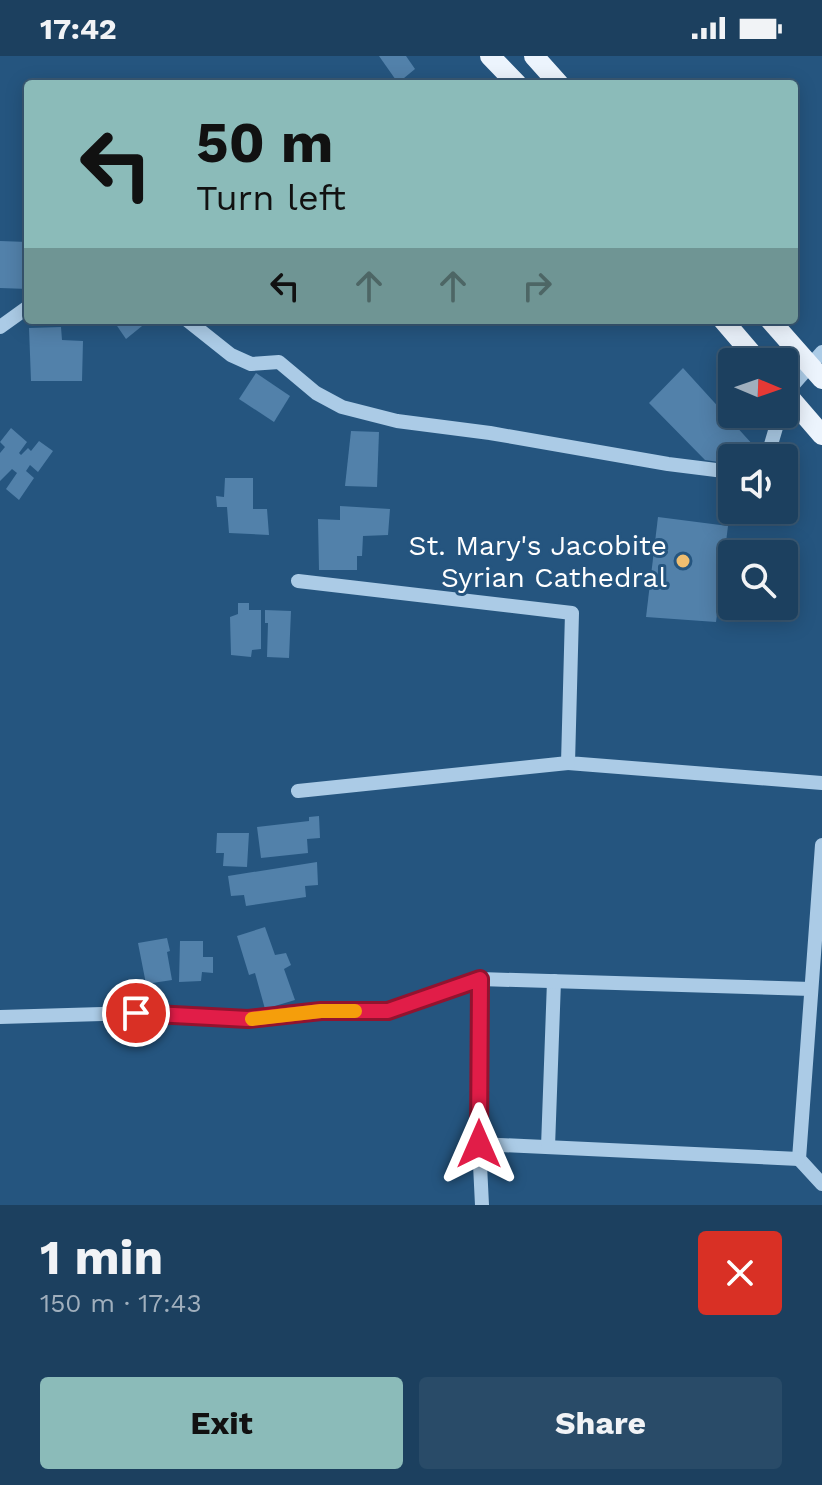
<!DOCTYPE html>
<html lang="en">
<head>
<meta charset="utf-8">
<style>
	:root { --surface:#1c405f; --page:#294b68; --text:#f1f3f6; --muted:#a0afbd; --line:#3a5974; --accent:#8bbbb9 }
	body { margin:0; font-family:"Work Sans",sans-serif; background:var(--page); color:var(--text); height:100vh; display:flex; flex-direction:column; font-size:30px; white-space:nowrap }
	* { box-sizing:border-box; margin:0 }
	p { font-size:26px; color:var(--muted) }
	.icon { flex:none; width:44px; height:44px; fill:none; stroke:currentColor; stroke-width:2; stroke-linecap:round; stroke-linejoin:round }
	.map { position:relative; height:1149px; overflow:hidden }
	.sheet { display:flex; flex-direction:column; background:var(--surface); flex:1 }
	.sheet>* { flex:none }
	.top-card { position:absolute; left:24px; top:24px; width:774px; height:244px; border-radius:8px; box-shadow:0 4px 20px #0003,0 0 0 2px var(--line); background:#8bbbb9; color:#111; overflow:hidden }
	.needle { width:52px; rotate:92deg }
	.controls { position:absolute; left:718px; top:292px; display:grid; gap:16px }
	.controls a { display:grid; place-items:center; width:80px; height:80px; border-radius:8px; background:var(--surface); box-shadow:0 4px 20px #0003,0 0 0 2px var(--line); font-size:40px }
	.pin { position:absolute; display:grid; place-items:center; width:68px; height:68px; color:#fff; margin:-34px; border:4px solid #fff; border-radius:50%; box-shadow:0 2px 8px #0007 }
	.me { position:absolute; width:88px; margin:-44px; rotate:0deg; stroke-linejoin:round; filter:drop-shadow(0 0 6px #0008) }
	.turn { display:flex; align-items:center; gap:28px; height:168px; padding:0 40px; font-size:36px }
	.turn .icon { width:104px; height:104px; stroke-width:2.5 }
	.turn b { display:block; font-size:56px; line-height:68px }
	.lanes { display:flex; align-items:center; height:76px; padding:0 40px; background:#0003; justify-content:center; gap:40px; direction:ltr }
	.lanes .off { opacity:.35 }
	.round { display:grid; place-items:center; flex:none; width:84px; height:84px; border-radius:8px; background:var(--page) }
	.overview { display:flex; align-items:center; justify-content:space-between; height:136px; padding:0 40px }
	h1 { font-size:48px; font-weight:700; line-height:60px }
	.cta { display:flex; gap:16px; margin-top:auto; padding:16px 40px }
	.cta a { flex:1; height:92px; border-radius:8px; background:var(--accent); color:#111; font-size:32px; font-weight:700; line-height:92px; text-align:center }
	.cta a+a { background:var(--page); color:var(--text) }
	.status { display:flex; justify-content:space-between; align-items:center; height:56px; padding:0 40px; background:var(--surface); direction:ltr }
	.status svg { height:22px; fill:currentColor }
	.map>svg:first-child { display:block }
</style>
</head>
<body>
<div class="status"><b>17:42</b><svg viewBox="0 0 49 12"><path d="M0 12V9h3v3zM5 12V6h3v6zM10 12V3h3v9zM15 12V0h3v12zM26 1h20v11H26zM47 4h2v5h-2z"/></svg></div>
<div class="map">
<svg width="822" height="1149" viewBox="0 0 822 1149">
	<rect width="100%" height="100%" fill="#25557f"/>
	<!-- building -->
	<g fill="#5281aa">
		<polygon points="379,0 406,0 415,13 398,27"/>
		<polygon points="0,185 28,186 28,233 0,232"/>
		<polygon points="113,264 146,264 147,266 126,283"/>
		<polygon points="61,271 62,284 83,285 82,325 31,325 29,272"/>
		<polygon points="683,312 754,390 742,402 732,402 732,408 705,404 649,347"/>
		<polygon points="256,317 290,340 274,366 239,343"/>
		<polygon points="11,372 27,386 19,397 21,399 28,392 31,395 39,385 53,395 38,416 30,409 26,415 34,422 19,444 6,433 17,417 12,413 0,425 0,397 5,391 0,386"/>
		<polygon points="351,375 379,376 377,431 345,430"/>
		<polygon points="225,422 253,422 253,453 267,453 269,479 229,477 227,451 217,451 216,440 224,441"/>
		<polygon points="340,450 390,453 388,479 363,480 362,500 357,500 357,514 319,514 318,463 340,464"/>
		<polygon points="658,461 728,470 716,566 646,561"/>
		<polygon points="238,547 249,547 249,554 261,554 261,593 252,594 251,601 231,599 230,561 238,558"/>
		<polygon points="265,554 291,555 289,602 267,601 268,567 265,567"/>
		<polygon points="319,760 320,782 307,783 308,797 261,802 257,771 309,765 309,761"/>
		<polygon points="217,777 249,777 247,811 223,810 224,797 216,797"/>
		<polygon points="317,806 318,829 305,830 306,841 246,850 244,839 231,840 228,820"/>
		<polygon points="265,871 275,899 286,897 291,909 284,913 295,944 265,953 255,917 249,919 237,880"/>
		<polygon points="167,882 170,895 167,896 172,924 146,928 138,887"/>
		<polygon points="180,885 203,885 203,901 213,901 213,917 202,916 201,925 179,926"/>
	</g>
	<g fill="none" stroke-linecap="round" stroke-linejoin="round">
		<!-- minor -->
		<g stroke="#abcbe6" stroke-width="14">
			<polyline points="187,264 231,299 251,308 279,306 316,337 342,351 397,365 490,377 668,408 732,416"/>
			<polyline points="0,271 28,251"/>
			<polyline points="784,344 786,337 822,296"/>
			<polyline points="767,402 780,358"/>
			<polyline points="298,525 572,557 568,707 822,727"/>
			<polyline points="298,735 568,707"/>
			<polyline points="822,789 799,1103 822,1128"/>
			<polyline points="0,961 136,957 248,963 321,955 388,955 480,923"/>
			<polyline points="479,1088 799,1103"/>
			<polyline points="548,1091 554,925"/>
			<polyline points="482,1149 479,1088 480,923 811,933"/>
		</g>
		<!-- major -->
		<g stroke="#ecf4fd" stroke-width="20">
			<polyline points="490,0 517,28"/>
			<polyline points="534,0 559,28"/>
			<polyline points="723,264 759,306"/>
			<polyline points="770,264 822,323"/>
			<polyline points="784,335 822,379"/>
		</g>
	</g>
	<g fill="none" stroke-linecap="round" stroke-linejoin="round">
		<defs>
			<polyline id="route" points="136,957 248,963 321,955 388,955 480,923 479,1088"/>
		</defs>
		<!-- route casing -->
		<use href="#route" stroke="#92132f" stroke-width="20"/>
		<!-- route -->
		<use href="#route" stroke="#e11d48" stroke-width="14"/>
		<!-- slow -->
		<polyline stroke="#f59e0b" stroke-width="14" points="252,963 321,955 355,955"/>
	</g>
	<!-- markers -->
	<circle fill="#efbe70" stroke="#25557f" stroke-width="3" cx="683" cy="505" r="8"/>
	<g text-anchor="middle" stroke-width="6" stroke-linejoin="round" paint-order="stroke">
		<!-- poi labels -->
		<g font-size="28" fill="#fff" stroke="#25557f" text-anchor="end">
			<text x="667" y="499">St. Mary's Jacobite<tspan x="667" dy="32">Syrian Cathedral</tspan></text>
		</g>
	</g>
</svg>
<div class="controls">
<a><svg class="needle" viewBox="-14 -14 28 28"><path d="M0-13l5 13h-10z" fill="#e53935"/><path d="M0 13l5-13h-10z" fill="#a0afbd"/></svg></a>
<a><svg class="icon" aria-label="sound" viewBox="0 0 24 24"><path d="M4 9h4l5-4v14l-5-4H4zM17 9q2 3 0 6"/></svg></a>
<a><svg class="icon" aria-label="search" viewBox="0 0 24 24"><circle cx="10" cy="10" r="6"/><path d="M15 15l6 6"/></svg></a>
</div>
<div class="pin" style="left:136px;top:957px;background:#d93025"><svg class="icon" aria-label="arrive" viewBox="0 0 24 24"><path d="M6 21V4h12l-3 4 3 4H6"/></svg></div>
<svg class="me" style="left:479px;top:1088px" viewBox="-20 -20 40 40"><path d="M0-17L14 15 0 8-14 15z" fill="#e11d48" stroke="#fff" stroke-width="4"/></svg>
<div class="top-card">
<div class="turn"><svg class="icon" aria-label="left" viewBox="0 0 24 24"><path d="M17 20v-9H6M10 6l-5 5 5 5"/></svg><div><b>50 m</b>Turn left</div></div>
<div class="lanes"><svg class="icon" aria-label="left" viewBox="0 0 24 24"><path d="M17 20v-9H6M10 6l-5 5 5 5"/></svg><svg class="icon off" aria-label="ahead" viewBox="0 0 24 24"><path d="M12 20V5M6 11l6-6 6 6"/></svg><svg class="icon off" aria-label="ahead" viewBox="0 0 24 24"><path d="M12 20V5M6 11l6-6 6 6"/></svg><svg class="icon off" aria-label="right" viewBox="0 0 24 24"><path d="M7 20v-9h11M14 6l5 5-5 5"/></svg></div>
</div>
</div>
<section class="sheet">
<div class="overview"><div><h1>1 min</h1><p>150 m · 17:43</p></div><a class="round" style="background:#d93025;color:#fff"><svg class="icon" aria-label="close" viewBox="0 0 24 24"><path d="M6 6l12 12M18 6L6 18"/></svg></a></div>
<div class="cta"><a>Exit</a><a>Share</a></div>
</section>
</body>
</html>
